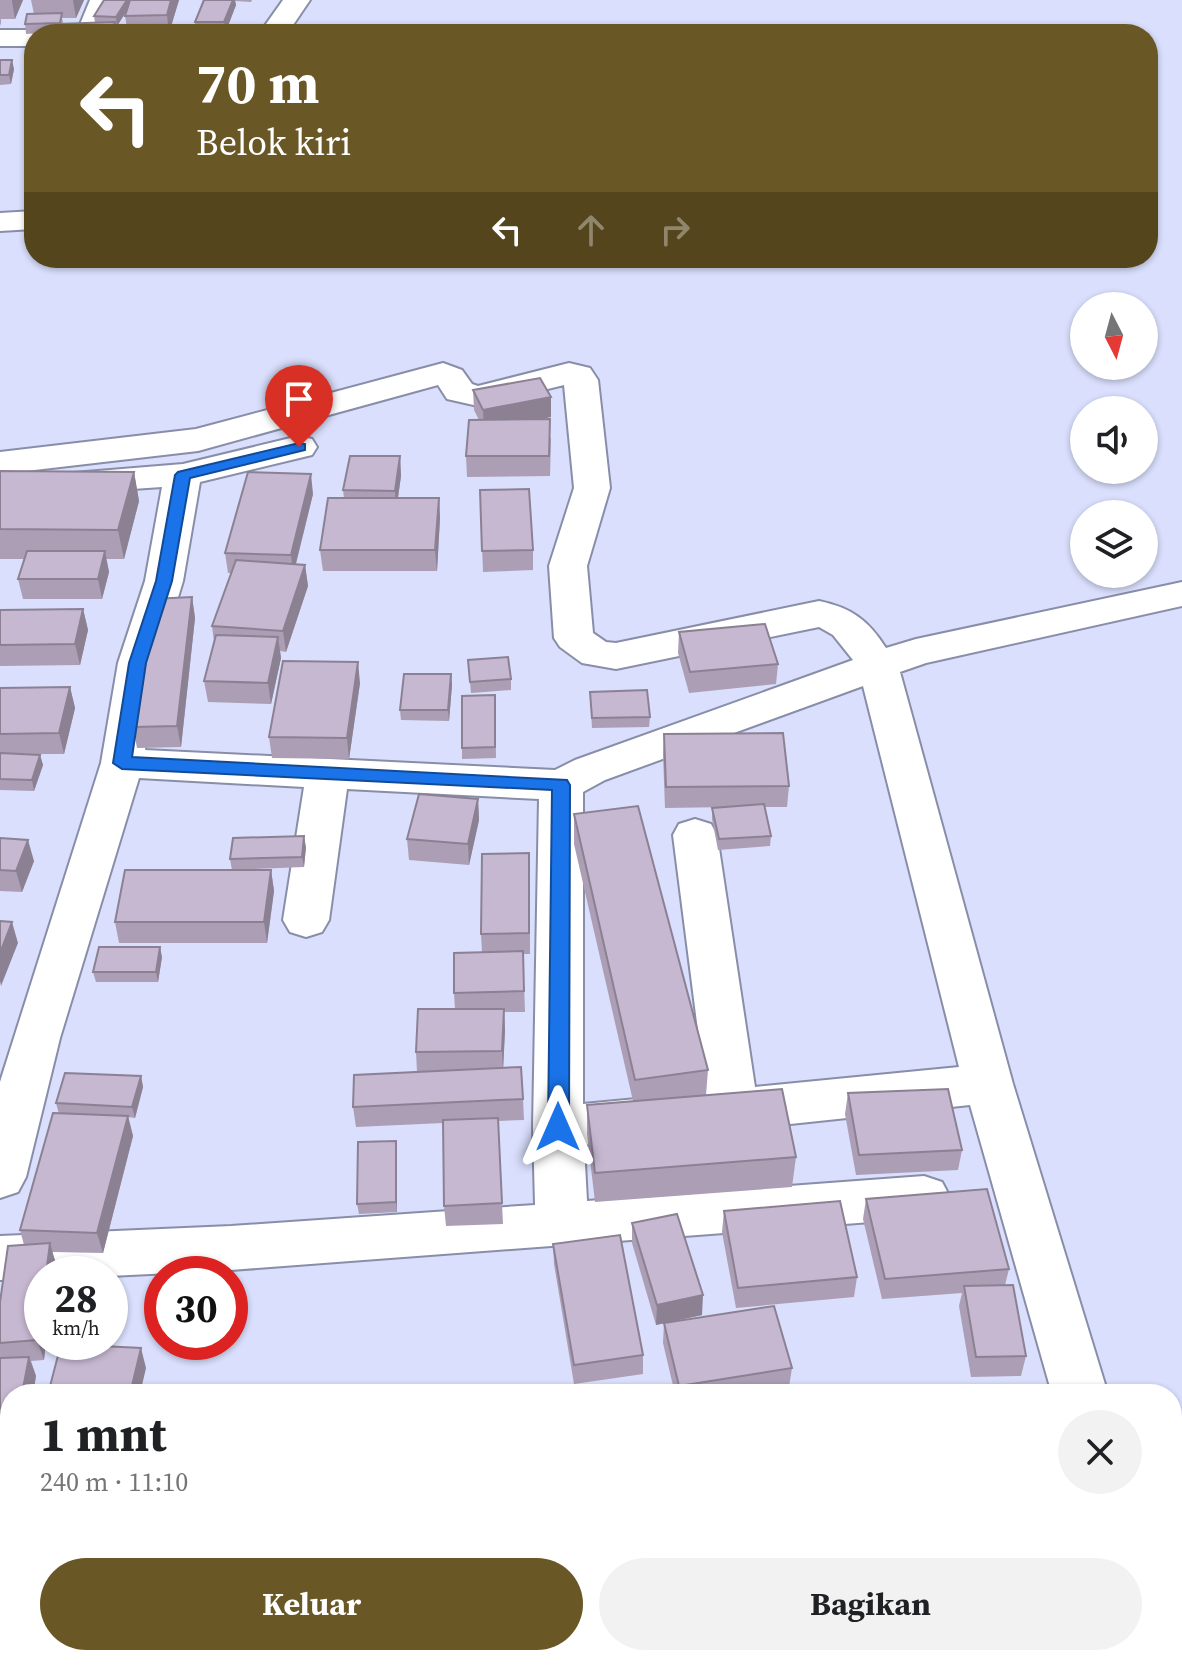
<!DOCTYPE html>
<html lang="id">
<head>
<meta charset="utf-8">
<style>
	:root { --surface:#fff; --page:#f2f2f2; --text:#202124; --muted:#757577; --accent:#695725 }
	body { margin:0; font-family:"Source Serif 4",serif; background:var(--page); color:var(--text); height:100vh; display:flex; flex-direction:column; font-size:30px; white-space:nowrap }
	* { box-sizing:border-box; margin:0 }
	p { font-size:26px; color:var(--muted) }
	.icon { flex:none; width:44px; height:44px; fill:none; stroke:currentColor; stroke-width:2; stroke-linecap:round; stroke-linejoin:round }
	.map { position:relative; flex:1; overflow:hidden }
	.panel { position:absolute; left:0px; top:1384px; width:1182px; height:282px; display:flex; flex-direction:column; background:var(--surface); border-radius:32px 32px 0 0; box-shadow:0 2px 6px #0004 }
	.panel>* { flex:none }
	.guide { position:absolute; left:24px; top:24px; width:1134px; height:244px; border-radius:32px; box-shadow:0 2px 6px #0004; background:#695725; color:#fff; overflow:hidden }
	.needle { width:52px; rotate:174deg }
	.buttons { position:absolute; left:1070px; top:292px; display:grid; gap:16px }
	.buttons a { display:grid; place-items:center; width:88px; height:88px; border-radius:50%; background:var(--surface); box-shadow:0 2px 6px #0004; font-size:40px }
	.speed { position:absolute; left:24px; top:1256px; display:flex; gap:16px; font-size:40px; font-weight:700; text-align:center }
	.speed>* { display:grid; place-content:center; width:104px; height:104px; border-radius:50%; background:var(--surface); box-shadow:0 2px 6px #0004; line-height:1 }
	.speed small { font-size:20px; font-weight:400 }
	.speed .limit { border:12px solid #d22; background:#fff; color:#111 }
	.pin { position:absolute; display:grid; place-items:center; width:68px; height:68px; color:#fff; margin:-82px -34px; border-radius:50% 50% 50% 0; rotate:-45deg; box-shadow:0 0 8px #0007 }
	.pin .icon { rotate:45deg }
	.me { position:absolute; width:88px; margin:-44px; rotate:0deg; stroke-linejoin:round; filter:drop-shadow(0 0 6px #0008) }
	.turn { display:flex; align-items:center; gap:28px; height:168px; padding:0 40px; font-size:36px }
	.turn .icon { width:104px; height:104px; stroke-width:2.5 }
	.turn b { display:block; font-size:56px; line-height:68px }
	.lanes { display:flex; align-items:center; height:76px; padding:0 40px; background:#0003; justify-content:center; gap:40px; direction:ltr }
	.lanes .off { opacity:.35 }
	.round { display:grid; place-items:center; flex:none; width:84px; height:84px; border-radius:42px; background:var(--page) }
	.headline { display:flex; align-items:center; justify-content:space-between; height:136px; padding:0 40px }
	h1 { font-size:48px; font-weight:700; line-height:60px }
	.cta { display:flex; gap:16px; margin-top:auto; padding:16px 40px }
	.cta a { flex:1; height:92px; border-radius:48px; background:var(--accent); color:#fff; font-size:32px; font-weight:700; line-height:92px; text-align:center }
	.cta a+a { background:var(--page); color:var(--text) }
	.map>svg:first-child { display:block }
</style>
</head>
<body>
<div class="map">
<svg width="1182" height="1665" viewBox="0 0 1182 1665">
	<rect width="100%" height="100%" fill="#d9dffc"/>
	<g fill="none" stroke-linecap="round" stroke-linejoin="round">
		<defs>
			<g id="minor">
				<polygon points="90,0 116,0 104,34 76,34"/>
				<polygon points="283,0 310,0 287,34 259,34"/>
				<polygon points="0,30 34,30 45,34 34,34 34,46 0,46"/>
				<polygon points="34,211 34,229 0,231 0,213"/>
				<path d="M443 363 462 370 472 384 478 386 569 363 590 368 598 380 610 488 587 566 593 633 606 642 616 643 819 601C852 608 868 620 886 648L916 639 1182 582V606L926 663 900 672 1013 1084 1108 1394H1052L970 1105 733 1130 709 1124 702 1110 707 1101 673 835 679 824 695 819 711 824 717 835 755 1087 959 1067 863 686 605 780 583 792V1104L647 1098 665 1104 672 1118 665 1132 647 1138 584 1145 587 1201 924 1176 942 1182 950 1197 942 1212 924 1218 231 1270 110 1276 42 1274V1279L0 1280V1236L231 1226 535 1205 533 1127 539 799 347 789 329 920 322 932 306 937 290 932 283 920 304 787 139 778 60 1038 26 1177 18 1192 0 1198V1082L101 763 118 663 145 581 162 487 74 493 61 490 56 482 61 474 183 464 299 436 312 439 317 447 312 455 200 482 183 581 158 663 145 750 555 770 575 760 853 660 833 635 819 627 616 669 582 663 560 647 554 638 549 566 574 488 564 385 478 406 447 399 438 385 198 451 0 474V452L196 429Z"/>
				<polygon points="1182,1456 1182,1510 1172,1514 1172,1460"/>
				<polygon points="1172,1634 1182,1655 1182,1665 1123,1665 1121,1656 1172,1656"/>
				<polygon points="615,1656 700,1656 696,1665 611,1665"/>
			</g>
		</defs>
		<!-- minor casing -->
		<use href="#minor" stroke="#888ea8" stroke-width="4"/>
		<!-- minor -->
		<use href="#minor" fill="#fff" fill-rule="evenodd"/>
	</g>
	<!-- wall -->
	<g fill="#ab9eb5">
		<polygon points="0,0 23,0 15,19 1,19 1,23 0,26"/>
		<polygon points="31,0 84,0 76,18 62,18 63,23 95,23 94,16 104,0 179,0 169,33 128,34 125,16 126,12 117,26 116,26 117,34 54,34 55,32 26,34 25,24 34,14"/>
		<polygon points="194,0 252,0 251,2 235,1 236,5 226,31 196,31 195,22 203,0"/>
		<polygon points="0,60 14,69 11,84 0,85"/>
		<polygon points="473,390 551,397 551,417 542,419 551,439 550,476 467,477 466,456 479,420 474,410"/>
		<polygon points="400,456 401,476 398,498 439,498 440,518 437,571 323,571 320,550 344,498 343,490"/>
		<polygon points="0,471 134,472 139,501 124,559 106,559 109,572 102,599 23,599 18,579 25,559 0,559"/>
		<polygon points="480,490 533,550 533,570 483,572"/>
		<polygon points="313,494 296,564 305,565 308,586 286,652 280,651 281,658 271,704 208,702 204,681 214,642 212,626 231,573 228,573 225,553"/>
		<polygon points="192,597 195,618 181,747 137,748 133,727"/>
		<polygon points="83,609 88,630 80,665 0,666 0,610"/>
		<polygon points="679,632 778,664 776,684 689,693 678,653"/>
		<polygon points="468,660 511,679 511,690 471,693"/>
		<polygon points="451,674 452,685 449,721 401,720 400,710"/>
		<polygon points="360,683 349,759 272,758 269,737"/>
		<polygon points="70,687 75,708 64,754 31,754 40,755 43,765 34,791 0,790 0,688"/>
		<polygon points="590,692 650,717 649,727 592,728"/>
		<polygon points="495,695 496,758 462,759 462,748"/>
		<polygon points="664,734 789,786 787,807 765,807 771,836 770,846 718,850 712,819 712,808 729,807 665,808 663,755"/>
		<polygon points="478,799 479,820 469,865 409,860 407,839"/>
		<polygon points="574,814 708,1070 706,1095 796,1157 792,1187 595,1202 587,1134 587,1105 633,1101 574,844"/>
		<polygon points="0,838 34,861 22,892 0,891"/>
		<polygon points="306,847 304,867 232,870 230,859"/>
		<polygon points="271,870 274,891 267,943 119,943 115,922"/>
		<polygon points="530,874 530,954 523,954 525,1012 504,1012 505,1030 503,1068 523,1099 524,1120 498,1121 503,1224 446,1226 444,1206 443,1123 356,1127 353,1107 417,1072 416,1052 455,1009 454,993 482,952 481,934"/>
		<polygon points="162,957 158,982 96,982 93,972"/>
		<polygon points="141,1076 143,1087 135,1118 128,1117 133,1136 103,1253 52,1252 56,1264 55,1274 42,1274 42,1342 46,1342 44,1360 31,1361 36,1376 33,1394 10,1394 10,1460 0,1460 0,1343 24,1245 20,1230 59,1114 56,1103"/>
		<polygon points="848,1093 962,1150 958,1170 856,1175 845,1114"/>
		<polygon points="397,1151 397,1212 359,1214 357,1204"/>
		<polygon points="866,1199 1009,1269 1005,1285 1026,1356 1021,1376 971,1377 959,1306 962,1293 882,1299 863,1219"/>
		<polygon points="724,1211 857,1277 854,1297 736,1308 722,1232"/>
		<polygon points="632,1223 702,1315 656,1325 632,1243"/>
		<polygon points="553,1244 643,1355 643,1374 574,1384 554,1264"/>
		<polygon points="664,1323 792,1368 789,1387 749,1394 675,1394 663,1343"/>
		<polygon points="340,1656 466,1656 442,1665 343,1665"/>
		<polygon points="797,1656 1121,1656 1124,1665 799,1665"/>
	</g>
	<!-- shaded-wall -->
	<g fill="#8b8193">
		<polygon points="12,0 23,0 15,19 12,1"/>
		<polygon points="73,0 84,0 76,18"/>
		<polygon points="127,0 133,0 133,1 117,26 116,17"/>
		<polygon points="171,0 179,0 169,33 167,15"/>
		<polygon points="233,0 235,0 236,5 226,31 224,22"/>
		<polygon points="115,22 117,34 112,34"/>
		<polygon points="12,60 14,69 11,84 9,75"/>
		<polygon points="551,397 551,417 484,430 483,410"/>
		<polygon points="400,456 401,476 396,511 395,491"/>
		<polygon points="134,472 139,501 124,559 118,530"/>
		<polygon points="311,474 313,494 293,575 291,555"/>
		<polygon points="439,498 440,518 437,571 435,550"/>
		<polygon points="105,551 109,572 102,599 98,579"/>
		<polygon points="305,565 308,586 286,652 283,631"/>
		<polygon points="192,597 195,618 181,747 177,726"/>
		<polygon points="83,609 88,630 80,665 75,644"/>
		<polygon points="278,637 281,658 271,704 268,683"/>
		<polygon points="358,662 360,683 349,759 347,738"/>
		<polygon points="451,674 452,685 449,721 448,710"/>
		<polygon points="70,687 75,708 64,754 59,733"/>
		<polygon points="40,755 43,765 34,791 32,780"/>
		<polygon points="478,799 479,820 469,865 468,844"/>
		<polygon points="304,836 306,847 304,867 302,857"/>
		<polygon points="28,840 34,861 22,892 16,871"/>
		<polygon points="271,870 274,891 267,943 264,922"/>
		<polygon points="12,922 18,943 1,986 0,981 0,953"/>
		<polygon points="160,947 162,957 158,982 156,972"/>
		<polygon points="504,1009 505,1030 503,1072 502,1051"/>
		<polygon points="141,1076 143,1087 135,1118 132,1107"/>
		<polygon points="128,1116 133,1136 103,1253 97,1233"/>
		<polygon points="396,1141 397,1151 397,1212 396,1202"/>
		<polygon points="50,1243 56,1264 55,1274 46,1274"/>
		<polygon points="703,1295 702,1315 656,1325 657,1305"/>
		<polygon points="42,1304 42,1342 46,1342 44,1360 37,1340"/>
		<polygon points="141,1348 146,1368 140,1394 130,1394"/>
		<polygon points="29,1357 36,1376 33,1394 22,1394"/>
		<rect x="155" y="1656" width="9" height="9"/>
		<polygon points="394,1656 466,1656 442,1665 369,1665"/>
	</g>
	<!-- building -->
	<g fill="#c7b8d2" stroke="#8b8193" stroke-width="2">
		<polygon points="104,0 127,0 116,17 94,16"/>
		<polygon points="130,0 171,0 167,15 125,16"/>
		<polygon points="204,0 233,0 224,22 195,22"/>
		<polygon points="62,13 60,23 25,24 27,14"/>
		<polygon points="115,22 112,34 54,34 57,24"/>
		<polygon points="0,60 12,60 9,75 0,75"/>
		<polygon points="540,378 551,397 483,410 473,390"/>
		<polygon points="550,419 549,456 466,456 469,420"/>
		<polygon points="350,456 400,456 395,491 343,490"/>
		<polygon points="0,471 134,472 118,530 0,529"/>
		<polygon points="248,472 311,474 291,555 225,553"/>
		<polygon points="529,489 533,550 482,551 480,490"/>
		<polygon points="328,498 439,498 435,550 320,550"/>
		<polygon points="27,551 105,551 98,579 18,579"/>
		<polygon points="236,560 305,565 283,631 212,626"/>
		<polygon points="192,597 177,726 133,727 151,599"/>
		<polygon points="83,609 75,644 0,645 0,610"/>
		<polygon points="765,624 778,664 690,672 679,632"/>
		<polygon points="216,635 278,637 268,683 204,681"/>
		<polygon points="508,657 511,679 470,682 468,660"/>
		<polygon points="283,661 358,662 347,738 269,737"/>
		<polygon points="404,674 451,674 448,710 400,710"/>
		<polygon points="70,687 59,733 0,734 0,688"/>
		<polygon points="647,690 650,717 592,718 590,692"/>
		<polygon points="495,695 495,747 462,748 462,696"/>
		<polygon points="783,733 789,786 666,787 664,734"/>
		<polygon points="0,753 40,755 32,780 0,779"/>
		<polygon points="419,794 478,799 468,844 407,839"/>
		<polygon points="764,804 771,836 719,839 712,808"/>
		<polygon points="638,806 708,1070 635,1080 574,814"/>
		<polygon points="304,836 302,857 230,859 233,838"/>
		<polygon points="0,838 28,840 16,871 0,870"/>
		<polygon points="529,853 529,933 481,934 482,854"/>
		<polygon points="125,870 271,870 264,922 115,922"/>
		<polygon points="0,921 12,922 0,953"/>
		<polygon points="99,947 160,947 156,972 93,972"/>
		<polygon points="523,951 524,991 454,993 454,953"/>
		<polygon points="418,1009 504,1009 502,1051 416,1052"/>
		<polygon points="521,1067 523,1099 353,1107 354,1075"/>
		<polygon points="65,1073 141,1076 132,1107 56,1103"/>
		<polygon points="782,1089 796,1157 595,1173 587,1105"/>
		<polygon points="948,1089 962,1150 859,1155 848,1093"/>
		<polygon points="53,1113 128,1116 97,1233 20,1230"/>
		<polygon points="498,1118 502,1203 444,1206 443,1120"/>
		<polygon points="396,1141 396,1202 357,1204 358,1142"/>
		<polygon points="987,1189 1009,1269 885,1279 866,1199"/>
		<polygon points="840,1201 857,1277 738,1288 724,1211"/>
		<polygon points="677,1214 703,1295 657,1305 632,1223"/>
		<polygon points="620,1235 643,1355 574,1365 553,1244"/>
		<polygon points="50,1243 46,1274 42,1274 42,1304 37,1340 0,1343 0,1302 8,1246"/>
		<polygon points="1013,1285 1026,1356 976,1357 964,1286"/>
		<polygon points="774,1306 792,1368 679,1386 664,1323"/>
		<polygon points="61,1344 141,1348 130,1394 48,1394"/>
		<polygon points="29,1357 22,1394 10,1394 10,1441 0,1441 0,1358"/>
		<polygon points="10,1527 10,1656 155,1656 155,1665 0,1665 0,1528"/>
		<polygon points="201,1656 300,1656 301,1665 202,1665"/>
		<polygon points="343,1656 394,1656 369,1665 346,1665"/>
		<polygon points="806,1656 1121,1656 1124,1665 808,1665"/>
	</g>
	<!-- route -->
	<polygon fill="#1a73e8" stroke="#114b97" stroke-width="2" points="299,443 305,444 305,450 190,478 172,581 146,663 132,757 567,780 570,785 569,1127 566,1133 558,1136 551,1133 548,1127 552,790 122,769 113,763 129,663 156,581 175,475 178,472"/>
</svg>
<div class="buttons">
<a><svg class="needle" viewBox="-14 -14 28 28"><path d="M0-13l5 13h-10z" fill="#e53935"/><path d="M0 13l5-13h-10z" fill="#757577"/></svg></a>
<a><svg class="icon" aria-label="sound" viewBox="0 0 24 24"><path d="M4 9h4l5-4v14l-5-4H4zM17 9q2 3 0 6"/></svg></a>
<a><svg class="icon" aria-label="layers" viewBox="0 0 24 24"><path d="M12 4l9 5-9 5-9-5zM3 14l9 5 9-5"/></svg></a>
</div>
<div class="speed"><div>28<small>km/h</small></div><div class="limit">30</div></div>
<div class="pin" style="left:299px;top:447px;background:#d93025"><svg class="icon" aria-label="arrive" viewBox="0 0 24 24"><path d="M6 21V4h12l-3 4 3 4H6"/></svg></div>
<svg class="me" style="left:558px;top:1127px" viewBox="-20 -20 40 40"><path d="M0-17L14 15 0 8-14 15z" fill="#1a73e8" stroke="#fff" stroke-width="4"/></svg>
<div class="guide">
<div class="turn"><svg class="icon" aria-label="left" viewBox="0 0 24 24"><path d="M17 20v-9H6M10 6l-5 5 5 5"/></svg><div><b>70 m</b>Belok kiri</div></div>
<div class="lanes"><svg class="icon" aria-label="left" viewBox="0 0 24 24"><path d="M17 20v-9H6M10 6l-5 5 5 5"/></svg><svg class="icon off" aria-label="ahead" viewBox="0 0 24 24"><path d="M12 20V5M6 11l6-6 6 6"/></svg><svg class="icon off" aria-label="right" viewBox="0 0 24 24"><path d="M7 20v-9h11M14 6l5 5-5 5"/></svg></div>
</div>
<section class="panel">
<div class="headline"><div><h1>1 mnt</h1><p>240 m · 11:10</p></div><a class="round"><svg class="icon" aria-label="close" viewBox="0 0 24 24"><path d="M6 6l12 12M18 6L6 18"/></svg></a></div>
<div class="cta"><a>Keluar</a><a>Bagikan</a></div>
</section>
</div>
</body>
</html>
